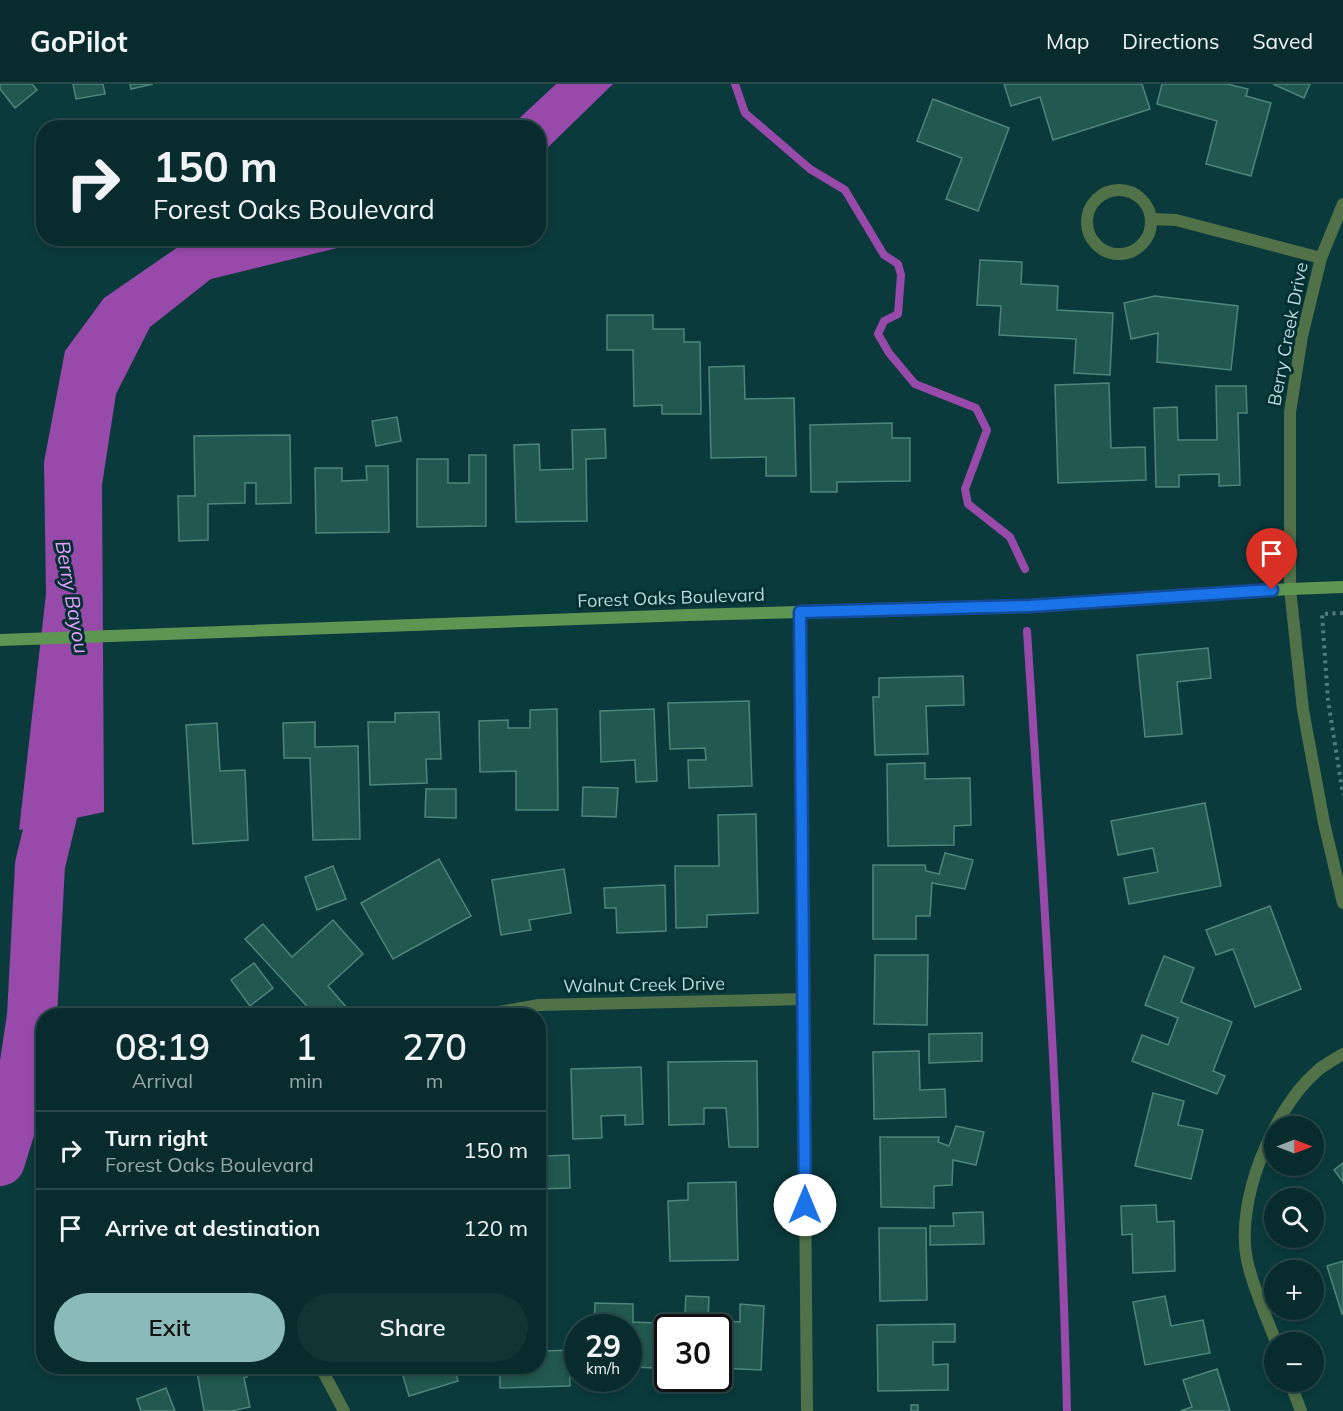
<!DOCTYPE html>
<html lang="en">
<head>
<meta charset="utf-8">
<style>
	:root { --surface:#082c2d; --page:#113435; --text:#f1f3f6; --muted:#98a7aa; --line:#294849; --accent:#8bbbb9 }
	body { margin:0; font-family:Mulish,sans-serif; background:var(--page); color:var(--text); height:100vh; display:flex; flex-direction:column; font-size:22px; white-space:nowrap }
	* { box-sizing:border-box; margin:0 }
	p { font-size:20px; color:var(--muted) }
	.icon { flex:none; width:33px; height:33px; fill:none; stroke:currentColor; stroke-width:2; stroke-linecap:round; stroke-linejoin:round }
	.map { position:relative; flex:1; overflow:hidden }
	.side { position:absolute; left:36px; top:924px; width:510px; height:366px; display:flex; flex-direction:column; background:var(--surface); border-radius:24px; box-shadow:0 3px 9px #0003,0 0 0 2px var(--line) }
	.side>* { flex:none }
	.banner { position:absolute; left:36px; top:36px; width:510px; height:126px; border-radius:24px; box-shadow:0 3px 9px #0003,0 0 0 2px var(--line); background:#082c2d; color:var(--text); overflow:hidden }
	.needle { width:39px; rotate:90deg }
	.tools { position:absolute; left:1264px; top:1032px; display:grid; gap:12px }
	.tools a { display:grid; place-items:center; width:60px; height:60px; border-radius:50%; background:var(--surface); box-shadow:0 3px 9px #0003,0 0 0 2px var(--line); font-size:30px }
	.speed { position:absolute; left:564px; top:1230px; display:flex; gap:12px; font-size:30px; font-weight:700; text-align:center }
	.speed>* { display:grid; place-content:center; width:78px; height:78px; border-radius:50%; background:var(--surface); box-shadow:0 3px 9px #0003,0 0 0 2px var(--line); line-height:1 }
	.speed small { font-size:15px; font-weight:400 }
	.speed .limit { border:3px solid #111; border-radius:9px; background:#fff; color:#111 }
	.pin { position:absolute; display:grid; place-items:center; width:51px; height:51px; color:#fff; margin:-62px -26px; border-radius:50% 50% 50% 0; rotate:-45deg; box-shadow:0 0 6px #0007 }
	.pin .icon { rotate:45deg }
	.me { position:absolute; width:66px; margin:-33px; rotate:0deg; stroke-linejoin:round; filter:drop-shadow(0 0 4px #0008) }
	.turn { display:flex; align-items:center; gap:21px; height:126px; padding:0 18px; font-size:27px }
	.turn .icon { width:78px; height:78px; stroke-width:2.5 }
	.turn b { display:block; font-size:42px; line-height:51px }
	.eta { display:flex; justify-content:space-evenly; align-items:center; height:102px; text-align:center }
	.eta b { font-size:36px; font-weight:600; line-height:42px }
	.action { display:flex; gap:12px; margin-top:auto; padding:12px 18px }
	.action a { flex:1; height:69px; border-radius:36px; background:var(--accent); color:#111; font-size:24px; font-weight:600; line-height:69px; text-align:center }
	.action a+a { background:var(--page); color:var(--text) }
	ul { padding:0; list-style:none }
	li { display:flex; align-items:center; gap:18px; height:78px; padding:0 18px; border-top:2px solid var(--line) }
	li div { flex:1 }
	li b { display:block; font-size:22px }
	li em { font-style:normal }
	header { display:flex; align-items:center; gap:36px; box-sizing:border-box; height:84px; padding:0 30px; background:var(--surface); border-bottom:2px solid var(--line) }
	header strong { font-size:28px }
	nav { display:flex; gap:33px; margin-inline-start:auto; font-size:21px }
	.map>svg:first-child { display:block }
</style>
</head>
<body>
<header>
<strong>GoPilot</strong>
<nav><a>Map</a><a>Directions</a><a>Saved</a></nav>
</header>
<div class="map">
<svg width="1343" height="1327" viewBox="0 0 1343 1327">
	<rect width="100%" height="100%" fill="#0b3a3c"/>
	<!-- water -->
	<g fill="#984aab">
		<polygon points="556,0 613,0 539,72 538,44 510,43"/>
		<polygon points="196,155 374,155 211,195 150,243 116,310 102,401 104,728 19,746 46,510 44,378 65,267 104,214 181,161"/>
	</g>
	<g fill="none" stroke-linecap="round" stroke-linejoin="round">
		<!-- stream -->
		<g stroke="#984aab" stroke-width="8">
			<polyline points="735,0 745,29 810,85 845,106 884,171 898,180 901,191 898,230 884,237 878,250 889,269 915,300 976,324 987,346 965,405 968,420 1010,453 1025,485"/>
			<path d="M1027 547C1044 807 1061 1067 1067 1327"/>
		</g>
		<!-- river -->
		<polyline stroke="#984aab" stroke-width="50" points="0,1077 20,1012 32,932 40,781 66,673"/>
	</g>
	<!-- building -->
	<g fill="#21584f" stroke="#4f857a" stroke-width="1.5">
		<polygon points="0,0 32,0 37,6 15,24 0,5"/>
		<polygon points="73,0 103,0 105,10 76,15"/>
		<polygon points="130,0 153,0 131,5"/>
		<polygon points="1004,0 1142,0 1150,25 1053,56 1040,13 1011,22"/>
		<polygon points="1162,0 1227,0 1248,5 1246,12 1271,19 1251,92 1206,80 1217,37 1157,20"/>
		<polygon points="1273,0 1310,0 1304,14"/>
		<polygon points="933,15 1009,44 978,127 946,115 962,74 917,57"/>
		<polygon points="980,176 1022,178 1021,200 1058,202 1057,226 1113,229 1110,291 1074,289 1076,255 999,251 1001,222 977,221"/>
		<polygon points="1155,212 1238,222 1231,286 1157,278 1158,249 1131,255 1124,219"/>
		<polygon points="607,231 653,231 653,245 684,245 684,258 700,258 701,330 662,330 662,321 634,322 633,266 607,266"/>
		<polygon points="744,282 745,315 794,314 796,392 766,392 766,373 711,374 709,283"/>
		<polygon points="1109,299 1111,364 1145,363 1146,396 1058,399 1055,301"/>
		<polygon points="1216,302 1246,302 1247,329 1238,329 1240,401 1219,402 1219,390 1179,391 1179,403 1156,403 1154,324 1177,323 1178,356 1217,356"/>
		<polygon points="397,333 401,357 376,362 372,337"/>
		<polygon points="892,339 892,354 910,354 910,397 837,398 837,408 811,408 810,341"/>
		<polygon points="605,345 606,374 586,375 587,437 516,438 514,361 539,360 540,386 573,385 572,346"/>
		<polygon points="290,351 291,419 256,420 256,399 245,399 245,419 208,420 208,456 179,457 178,412 195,412 194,352"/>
		<polygon points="469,371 486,371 486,442 417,443 417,375 448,375 448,399 469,399"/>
		<polygon points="366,382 388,382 389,448 316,449 315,384 342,384 342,397 367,396"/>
		<polygon points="1208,564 1211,594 1177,598 1182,650 1145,653 1137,571"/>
		<polygon points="963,592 964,621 926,622 928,670 875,671 873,613 879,613 879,594"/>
		<polygon points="749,617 752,702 689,704 688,676 706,676 705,664 670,665 668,619"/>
		<polygon points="557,625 558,726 516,726 516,687 480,688 479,637 508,636 508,644 530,644 530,626"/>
		<polygon points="654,625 657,697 636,698 635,676 601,678 600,627"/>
		<polygon points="439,628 441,675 426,675 427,699 370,701 368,638 395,638 395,629"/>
		<polygon points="315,638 315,663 358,662 360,755 313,756 310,674 284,674 283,639"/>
		<polygon points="217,639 220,687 245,686 248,756 193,760 186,641"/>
		<polygon points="925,679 925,695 970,694 971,741 954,742 954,761 888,762 887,680"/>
		<polygon points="583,703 618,704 616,733 582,732"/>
		<polygon points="426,705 456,705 456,734 425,733"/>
		<polygon points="1205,719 1221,802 1129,820 1124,794 1158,788 1153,764 1118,771 1111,737"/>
		<polygon points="756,730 758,829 707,831 707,843 676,844 675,782 719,782 718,731"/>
		<polygon points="945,769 973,776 965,805 932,799 930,832 916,832 916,855 873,855 873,781 925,781 926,787 939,790"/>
		<polygon points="439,775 471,832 393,875 361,819"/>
		<polygon points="333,782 346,815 317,826 305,793"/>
		<polygon points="564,785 571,829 529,836 531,846 501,851 492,796"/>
		<polygon points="665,801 666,847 617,849 616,824 605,824 604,804"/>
		<polygon points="1270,822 1301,905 1255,923 1233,865 1216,871 1206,846"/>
		<polygon points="333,836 363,870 328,902 354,932 316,932 245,855 263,840 292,873"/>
		<polygon points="875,871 928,871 927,941 874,940"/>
		<polygon points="1164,872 1194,884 1181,918 1232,938 1213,987 1225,992 1217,1010 1132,977 1142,951 1168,961 1178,934 1145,921"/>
		<polygon points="254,879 273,904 250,922 231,896"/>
		<polygon points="982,949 982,977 929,979 929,950"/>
		<polygon points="919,967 920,1006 945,1005 946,1033 874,1035 873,968"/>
		<polygon points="757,977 758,1063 729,1063 726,1024 704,1024 704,1040 669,1041 668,978"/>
		<polygon points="641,983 643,1040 625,1041 625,1031 601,1032 602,1054 573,1055 571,985"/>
		<polygon points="1153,1009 1184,1017 1178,1041 1203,1046 1191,1095 1135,1082"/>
		<polygon points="956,1042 984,1048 976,1081 953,1076 952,1101 934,1102 934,1124 881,1123 880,1053 939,1053 938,1058 949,1062"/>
		<polygon points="538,1059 545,1072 569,1071 570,1104 538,1105"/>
		<polygon points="1343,1079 1343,1098 1334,1086"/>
		<polygon points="736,1098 738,1176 670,1177 668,1117 688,1116 688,1099"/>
		<polygon points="1156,1121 1157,1138 1174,1137 1175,1187 1133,1189 1132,1150 1122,1151 1121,1122"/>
		<polygon points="983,1128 984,1160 930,1161 930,1142 954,1142 953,1129"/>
		<polygon points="879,1144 926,1144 927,1216 880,1217"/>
		<polygon points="1343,1177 1343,1229 1342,1230 1327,1182"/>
		<polygon points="686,1212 709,1213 708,1236 740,1238 740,1220 764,1222 761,1286 718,1284 718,1244 684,1244"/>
		<polygon points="1165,1212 1171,1242 1203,1236 1210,1269 1145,1281 1133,1218"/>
		<polygon points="595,1219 633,1220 633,1238 658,1239 657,1284 629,1283 628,1292 628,1244 594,1244"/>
		<polygon points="955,1240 955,1258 933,1258 933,1281 948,1280 948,1306 878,1307 877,1241"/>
		<polygon points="538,1241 543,1241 544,1267 569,1266 570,1302 500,1304 500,1282 538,1282"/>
		<polygon points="196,1282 245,1282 247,1293 244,1294 250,1323 231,1327 204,1327"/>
		<polygon points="400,1282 454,1282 458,1297 409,1312"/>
		<polygon points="1217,1285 1230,1327 1180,1327 1192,1323 1183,1296"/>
		<polygon points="166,1304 175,1327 141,1327 137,1315"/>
		<rect x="911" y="1321" width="7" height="6"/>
	</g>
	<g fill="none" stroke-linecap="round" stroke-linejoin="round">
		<!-- path -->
		<polyline stroke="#547b7d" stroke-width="4" stroke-dasharray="3 4.5" stroke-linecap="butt" points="1343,529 1322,530 1328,616 1343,711"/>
		<!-- street -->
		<g stroke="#517249" stroke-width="12">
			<circle cx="1119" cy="138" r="32"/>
			<polyline points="1343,120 1321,174 1302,252 1290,328 1290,505 1303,626 1324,739 1343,819"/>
			<polyline points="1152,135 1176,136 1321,174"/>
			<polyline points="800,528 807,1327"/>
			<polyline points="487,932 493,929 539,921 804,915"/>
			<path d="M1276 1258C1266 1232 1253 1204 1247 1176 1235 1118 1272 1027 1316 988 1323 981 1334 976 1343 970"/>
			<polyline points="320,1282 344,1327"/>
			<polyline points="1290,1298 1301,1327"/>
		</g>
		<!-- secondary -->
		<polyline stroke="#5f9552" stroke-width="12" points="0,556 689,531 1029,522 1290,505 1343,503"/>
	</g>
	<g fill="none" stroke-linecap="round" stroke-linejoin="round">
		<defs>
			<polyline id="route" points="805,1121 800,528 1029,522 1272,506"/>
		</defs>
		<!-- route casing -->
		<use href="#route" stroke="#114b97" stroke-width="15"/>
		<!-- route -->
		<use href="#route" stroke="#1a73e8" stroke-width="10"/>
	</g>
	<g text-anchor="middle" stroke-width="6" stroke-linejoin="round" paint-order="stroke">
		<!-- street labels -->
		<g font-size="18" fill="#bedadc" stroke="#003032">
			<text transform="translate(1288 250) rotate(-79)" y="6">Berry Creek Drive</text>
			<text transform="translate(671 514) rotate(-2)" y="6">Forest Oaks Boulevard</text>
			<text transform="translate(644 901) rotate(-1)" y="6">Walnut Creek Drive</text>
		</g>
		<!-- water labels -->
		<g font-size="20" font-style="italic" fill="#eb9dfd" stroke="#003032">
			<text transform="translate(72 513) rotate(80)" y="7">Berry Bayou</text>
		</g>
	</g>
</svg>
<div class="tools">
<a><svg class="needle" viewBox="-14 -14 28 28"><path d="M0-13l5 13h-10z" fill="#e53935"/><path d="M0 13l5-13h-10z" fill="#98a7aa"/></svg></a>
<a><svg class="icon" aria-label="search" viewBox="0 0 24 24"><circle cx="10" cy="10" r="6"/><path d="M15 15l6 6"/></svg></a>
<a>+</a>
<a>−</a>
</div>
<div class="speed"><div>29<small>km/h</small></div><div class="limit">30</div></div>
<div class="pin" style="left:1272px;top:506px;background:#d93025"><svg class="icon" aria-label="arrive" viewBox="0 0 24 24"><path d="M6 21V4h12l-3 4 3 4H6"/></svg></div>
<svg class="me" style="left:805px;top:1121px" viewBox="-20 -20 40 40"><circle r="19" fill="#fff"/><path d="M0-13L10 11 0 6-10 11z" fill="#1a73e8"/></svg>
<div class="banner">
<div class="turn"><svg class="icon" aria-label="right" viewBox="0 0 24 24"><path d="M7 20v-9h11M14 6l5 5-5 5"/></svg><div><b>150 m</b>Forest Oaks Boulevard</div></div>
</div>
<section class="side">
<div class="eta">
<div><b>08:19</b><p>Arrival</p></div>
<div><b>1</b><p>min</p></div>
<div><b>270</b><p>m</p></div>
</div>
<ul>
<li><svg class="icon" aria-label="right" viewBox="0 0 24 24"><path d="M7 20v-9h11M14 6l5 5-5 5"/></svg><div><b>Turn right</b><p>Forest Oaks Boulevard</p></div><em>150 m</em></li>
<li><svg class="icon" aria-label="arrive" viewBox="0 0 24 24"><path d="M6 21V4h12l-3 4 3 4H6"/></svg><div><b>Arrive at destination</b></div><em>120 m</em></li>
</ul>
<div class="action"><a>Exit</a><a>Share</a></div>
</section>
</div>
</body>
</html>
